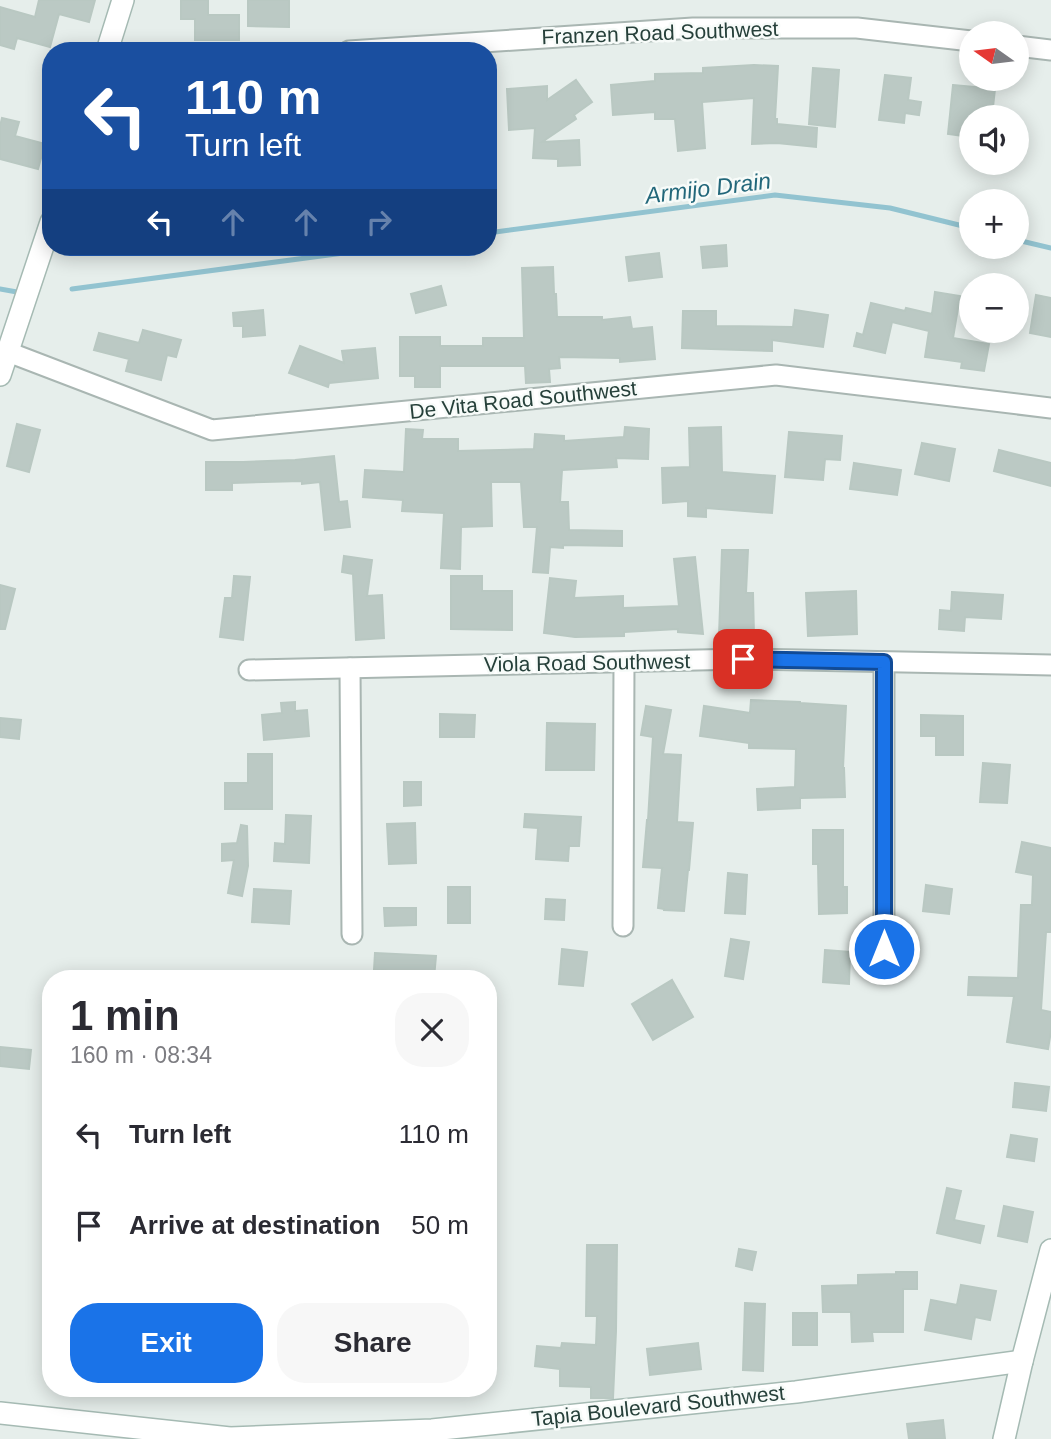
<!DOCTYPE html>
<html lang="en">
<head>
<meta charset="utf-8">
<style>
	:root { --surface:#fff; --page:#f7f7f7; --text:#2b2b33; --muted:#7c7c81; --accent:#1a73e8 }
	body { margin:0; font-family:Arial,sans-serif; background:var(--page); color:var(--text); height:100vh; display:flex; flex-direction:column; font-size:26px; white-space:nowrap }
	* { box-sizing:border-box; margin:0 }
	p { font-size:23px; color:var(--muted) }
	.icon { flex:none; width:38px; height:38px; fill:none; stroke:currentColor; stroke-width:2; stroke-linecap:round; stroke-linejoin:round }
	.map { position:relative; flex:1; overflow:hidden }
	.details { position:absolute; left:42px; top:970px; width:455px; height:427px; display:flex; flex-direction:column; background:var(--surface); border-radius:28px; box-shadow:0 4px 18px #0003 }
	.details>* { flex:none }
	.hud { position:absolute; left:42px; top:42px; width:455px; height:214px; border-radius:28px; box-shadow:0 4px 18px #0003; background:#1a4fa0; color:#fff; overflow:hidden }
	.needle { width:46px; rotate:284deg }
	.buttons { position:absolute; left:959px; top:21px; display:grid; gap:14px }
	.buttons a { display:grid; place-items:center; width:70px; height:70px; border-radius:50%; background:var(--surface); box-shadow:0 4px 18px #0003; font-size:35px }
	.pin { position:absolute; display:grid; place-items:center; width:60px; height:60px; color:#fff; margin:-30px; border-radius:14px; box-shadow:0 4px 10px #0006 }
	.me { position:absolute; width:77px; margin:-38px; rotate:0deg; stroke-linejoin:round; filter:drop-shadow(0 0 5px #0008) }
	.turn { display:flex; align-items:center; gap:24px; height:147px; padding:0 28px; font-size:32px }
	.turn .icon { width:91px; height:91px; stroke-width:2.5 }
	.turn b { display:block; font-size:49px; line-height:60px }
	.lanes { display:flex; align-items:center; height:66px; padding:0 28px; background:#0003; justify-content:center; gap:35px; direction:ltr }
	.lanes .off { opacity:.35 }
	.round { display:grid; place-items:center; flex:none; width:74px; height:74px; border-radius:28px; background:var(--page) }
	.head { display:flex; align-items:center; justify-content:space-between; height:119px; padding:0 28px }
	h1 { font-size:42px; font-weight:600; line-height:52px }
	.button { display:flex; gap:14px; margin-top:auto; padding:14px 28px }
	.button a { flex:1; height:80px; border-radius:28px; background:var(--accent); color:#fff; font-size:28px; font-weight:600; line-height:80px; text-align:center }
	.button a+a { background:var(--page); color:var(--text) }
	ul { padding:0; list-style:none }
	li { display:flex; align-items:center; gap:21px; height:91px; padding:0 28px }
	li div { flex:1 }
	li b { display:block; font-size:26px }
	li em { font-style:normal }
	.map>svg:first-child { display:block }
</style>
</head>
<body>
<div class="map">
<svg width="1051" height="1439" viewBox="0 0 1051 1439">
	<rect width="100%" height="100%" fill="#e6eeeb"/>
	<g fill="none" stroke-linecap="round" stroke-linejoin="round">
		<!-- stream -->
		<g stroke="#92c3d0" stroke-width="5">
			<polyline points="488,233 775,195 890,208 971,228"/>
			<polyline points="1017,240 1051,248"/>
			<polyline points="0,289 17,292"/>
			<polyline points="72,289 389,247"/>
		</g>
	</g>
	<!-- building -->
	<g fill="#bbc9c4" stroke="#b9c8c2" stroke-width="2">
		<polygon points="39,0 95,0 89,22 59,14 50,47 17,38 14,49 0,45 0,7 35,17"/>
		<polygon points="181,0 208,0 208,15 239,15 239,40 195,40 195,19 181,19"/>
		<polygon points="248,0 289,0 289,27 248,26"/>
		<polygon points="754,65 778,66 775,119 777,119 777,124 817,128 816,147 777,143 752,144 754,98 702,102 705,148 678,151 675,119 655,119 655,112 613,115 611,85 655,81 655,74 703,73 703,68"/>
		<polygon points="813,68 839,70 835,127 809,124"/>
		<polygon points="885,75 911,78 908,100 921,102 919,115 905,113 904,123 879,120"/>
		<polygon points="576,80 592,102 574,115 576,119 542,142 579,140 580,165 558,166 558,159 533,158 535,128 509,130 507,89 547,86 547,100"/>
		<polygon points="953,85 995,89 992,116 975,114 975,117 971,117 971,137 948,134"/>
		<polygon points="2,118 19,122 15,136 45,144 38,169 0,159 0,126"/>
		<polygon points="726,245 727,266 703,268 701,247"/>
		<polygon points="659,253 662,277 629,281 626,257"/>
		<polygon points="553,267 554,294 556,294 557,317 602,317 602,320 630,317 632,329 652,327 655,359 620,362 620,358 559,357 560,368 549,369 550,382 526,383 525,366 440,366 440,387 415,387 415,376 400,376 400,337 440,337 440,346 483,346 483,338 524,338 522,268"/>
		<polygon points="441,286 446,305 416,313 411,294"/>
		<polygon points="935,292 960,296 953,338 989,344 984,371 961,368 962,362 925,357 929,331 892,322 885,353 854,346 857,333 863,335 871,303 905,311 906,308 932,314"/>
		<polygon points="1036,295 1051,298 1051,337 1030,333"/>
		<polygon points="263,310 265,335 243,337 243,326 234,326 233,313"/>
		<polygon points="795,310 828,315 823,347 772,340 772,351 682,348 683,311 716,311 716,326 793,327"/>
		<polygon points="143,330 181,340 176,357 167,355 161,380 126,371 129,359 94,350 99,333 139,343"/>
		<polygon points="300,346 344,363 342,351 375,348 378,378 329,383 328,387 289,373"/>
		<polygon points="17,424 40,430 29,472 7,466"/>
		<polygon points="625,427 649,429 648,459 616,458 617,467 562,470 560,502 568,502 569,530 622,531 622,546 563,545 563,548 550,547 548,573 533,572 537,527 524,527 521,482 491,482 492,526 461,527 460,569 441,568 444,513 402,511 403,500 363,497 365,470 404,472 406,429 423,430 422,439 458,439 458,451 534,449 535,434 564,436 564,441 624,437"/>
		<polygon points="721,427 722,472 775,476 772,513 706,508 706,517 688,516 688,501 663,503 662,468 690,467 689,428"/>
		<polygon points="789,432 842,436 840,460 825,459 823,480 785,477"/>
		<polygon points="922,443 955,449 949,481 915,474"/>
		<polygon points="999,450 1051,463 1051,486 994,471"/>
		<polygon points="334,456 339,502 347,501 350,527 325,530 320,482 302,484 302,481 232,483 232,490 206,490 206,462 243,462 295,460"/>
		<polygon points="854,463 901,470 897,495 850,489"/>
		<polygon points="722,550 748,550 746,593 753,593 754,635 719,636"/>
		<polygon points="344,556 372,560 367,596 382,595 384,638 356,640 353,574 342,572"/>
		<polygon points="695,557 703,634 678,632 678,629 624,632 624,636 575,637 544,633 550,578 576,581 574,598 623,596 623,608 679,606 674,559"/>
		<polygon points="234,576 250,577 243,640 220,637 225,598 232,598"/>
		<polygon points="451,576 482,576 482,591 512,591 512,630 451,629"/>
		<polygon points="0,585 15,589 5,629 0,629"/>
		<polygon points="856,591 857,634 808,636 806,593"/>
		<polygon points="952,592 1003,595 1001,619 965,617 964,631 939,629 940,610 951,611"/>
		<polygon points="751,700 800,702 800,703 846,706 843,768 844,768 845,797 800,798 800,808 758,810 757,789 795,787 796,749 749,748 749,743 700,736 704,706 750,713"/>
		<polygon points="295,702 295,711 307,710 309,736 264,740 262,715 282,713 281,703"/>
		<polygon points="646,706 671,710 663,754 681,755 677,822 693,823 689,870 688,870 684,911 664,910 664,909 658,908 662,868 643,867 647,820 648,820 653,737 641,735"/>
		<polygon points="440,714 475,715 474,737 440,737"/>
		<polygon points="921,715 963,716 963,755 936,755 936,736 921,736"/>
		<polygon points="0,718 21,720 19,739 0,737"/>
		<polygon points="547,723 595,724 594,770 546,770"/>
		<polygon points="248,754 272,754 272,809 225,809 225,783 248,783"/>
		<polygon points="983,763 1010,765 1007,803 980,802"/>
		<polygon points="404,782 421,782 421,805 404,806"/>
		<polygon points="525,814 581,817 579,846 569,846 568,861 536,859 538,828 524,827"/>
		<polygon points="286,815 311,816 309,863 274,861 275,843 285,844"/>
		<polygon points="415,823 416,863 389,864 387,824"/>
		<polygon points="241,825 247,826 248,866 242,896 228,893 234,860 222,861 222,844 237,843"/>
		<polygon points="813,830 843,830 843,887 847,887 847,913 819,914 818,864 813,864"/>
		<polygon points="1022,842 1051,848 1051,932 1046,932 1041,1010 1051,1012 1051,1031 1048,1049 1007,1042 1014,996 968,995 969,977 1018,978 1021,905 1032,905 1033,875 1016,872"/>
		<polygon points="728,873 747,875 745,914 725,913"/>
		<polygon points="926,885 952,889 949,914 923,911"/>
		<rect x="448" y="887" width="22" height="36"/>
		<polygon points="254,889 291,891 289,924 252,922"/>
		<polygon points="546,899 565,900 564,920 545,919"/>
		<polygon points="384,908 416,908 416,925 385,926"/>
		<polygon points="731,939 749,942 743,979 725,976"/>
		<polygon points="562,949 587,952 583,986 559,984"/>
		<polygon points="825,950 850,952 849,984 823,982"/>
		<polygon points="375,953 436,956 434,978 388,978 389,971 374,970"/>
		<polygon points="672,980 693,1017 653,1040 632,1004"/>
		<polygon points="0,1047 31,1050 29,1069 0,1066"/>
		<polygon points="1015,1083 1049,1087 1046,1111 1013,1107"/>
		<polygon points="1011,1135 1037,1139 1034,1161 1007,1157"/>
		<polygon points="947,1188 961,1191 954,1220 984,1226 980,1243 937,1233"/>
		<polygon points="1004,1206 1033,1212 1027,1242 998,1236"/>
		<polygon points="587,1245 617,1245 616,1331 613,1398 591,1398 591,1387 560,1386 560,1369 535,1366 537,1346 561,1348 562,1343 596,1345 597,1316 586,1316"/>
		<polygon points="739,1249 756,1252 752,1270 736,1266"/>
		<polygon points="896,1272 917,1272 917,1289 903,1289 903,1332 872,1332 873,1341 852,1342 851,1312 823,1312 822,1286 858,1285 858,1275 896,1274"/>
		<polygon points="961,1285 996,1291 990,1320 975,1317 971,1339 925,1330 931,1300 957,1305"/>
		<polygon points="745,1303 765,1304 763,1371 743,1370"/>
		<rect x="793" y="1313" width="24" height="32"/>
		<polygon points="698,1343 701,1369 650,1375 647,1349"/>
		<polygon points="943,1420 945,1439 909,1439 907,1424"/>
	</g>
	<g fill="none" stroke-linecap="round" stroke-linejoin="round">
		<defs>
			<g id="street">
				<polyline points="1017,46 1051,50"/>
				<polyline points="349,51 693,28 857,28 971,41"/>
				<polyline points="8,352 212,430 776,375 1051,408"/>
				<polyline points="350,668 352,934"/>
				<polyline points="249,670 743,659 1051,665"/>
				<polyline points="623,926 624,662"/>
				<polyline points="884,949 884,662"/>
			</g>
			<g id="secondary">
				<polyline points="107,51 123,0"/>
				<polyline points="0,375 51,222"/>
				<polyline points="0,1413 230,1438 432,1430 796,1392 1022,1361"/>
				<polyline points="1004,1439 1022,1361 1051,1250"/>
			</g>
		</defs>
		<!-- street casing -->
		<use href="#street" stroke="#a9b6b2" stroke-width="23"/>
		<!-- secondary casing -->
		<use href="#secondary" stroke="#a5bab3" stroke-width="24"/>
		<!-- street -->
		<use href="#street" stroke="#fff" stroke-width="19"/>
		<!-- secondary -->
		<use href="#secondary" stroke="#fff" stroke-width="21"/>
	</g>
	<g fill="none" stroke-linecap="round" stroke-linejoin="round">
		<defs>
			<polyline id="route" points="743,659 884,662 884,949"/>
		</defs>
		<!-- route casing -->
		<use href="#route" stroke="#114b97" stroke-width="18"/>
		<!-- route -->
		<use href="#route" stroke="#1a73e8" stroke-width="12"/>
	</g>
	<g text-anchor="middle" stroke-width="5" stroke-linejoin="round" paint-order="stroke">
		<!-- street labels -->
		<g font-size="21" fill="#26403a" stroke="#f7fbf9">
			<text transform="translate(660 33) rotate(-2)" y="7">Franzen Road Southwest</text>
			<text transform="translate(523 400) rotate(-6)" y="7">De Vita Road Southwest</text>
			<text transform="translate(587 663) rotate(-1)" y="7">Viola Road Southwest</text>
			<text transform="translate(658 1406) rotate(-6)" y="7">Tapia Boulevard Southwest</text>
		</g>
		<!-- water labels -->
		<g font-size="23" font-style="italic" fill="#22677a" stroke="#f7fbf9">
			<text transform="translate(708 188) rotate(-7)" y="8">Armijo Drain</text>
		</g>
	</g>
</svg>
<div class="buttons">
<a><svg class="needle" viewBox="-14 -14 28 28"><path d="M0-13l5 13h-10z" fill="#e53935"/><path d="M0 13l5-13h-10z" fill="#7c7c81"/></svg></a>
<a><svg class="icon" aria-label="sound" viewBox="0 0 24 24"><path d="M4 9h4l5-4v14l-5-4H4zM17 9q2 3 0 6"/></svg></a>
<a>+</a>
<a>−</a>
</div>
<div class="pin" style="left:743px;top:659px;background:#d93025"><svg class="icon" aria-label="arrive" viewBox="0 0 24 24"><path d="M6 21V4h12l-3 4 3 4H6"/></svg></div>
<svg class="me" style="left:884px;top:949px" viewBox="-20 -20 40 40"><circle r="17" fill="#1a73e8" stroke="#fff" stroke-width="3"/><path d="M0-11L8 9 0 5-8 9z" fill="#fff"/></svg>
<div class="hud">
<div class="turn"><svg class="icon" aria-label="left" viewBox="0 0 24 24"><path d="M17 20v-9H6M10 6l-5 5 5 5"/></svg><div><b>110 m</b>Turn left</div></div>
<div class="lanes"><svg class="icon" aria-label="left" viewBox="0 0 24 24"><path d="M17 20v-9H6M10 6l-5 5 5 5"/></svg><svg class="icon off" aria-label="ahead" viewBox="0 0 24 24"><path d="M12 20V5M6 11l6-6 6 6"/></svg><svg class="icon off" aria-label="ahead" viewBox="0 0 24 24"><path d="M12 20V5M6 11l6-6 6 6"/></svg><svg class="icon off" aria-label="right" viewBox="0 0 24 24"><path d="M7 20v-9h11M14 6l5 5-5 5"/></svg></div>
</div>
<section class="details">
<div class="head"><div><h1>1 min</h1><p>160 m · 08:34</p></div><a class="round"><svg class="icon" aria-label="close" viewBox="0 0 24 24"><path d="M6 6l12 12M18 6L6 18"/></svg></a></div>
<ul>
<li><svg class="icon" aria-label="left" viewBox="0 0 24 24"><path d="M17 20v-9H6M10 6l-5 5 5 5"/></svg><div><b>Turn left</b></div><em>110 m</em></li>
<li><svg class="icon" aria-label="arrive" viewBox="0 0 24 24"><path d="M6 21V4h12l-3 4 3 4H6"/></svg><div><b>Arrive at destination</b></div><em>50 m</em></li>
</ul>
<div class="button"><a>Exit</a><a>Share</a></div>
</section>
</div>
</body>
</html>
